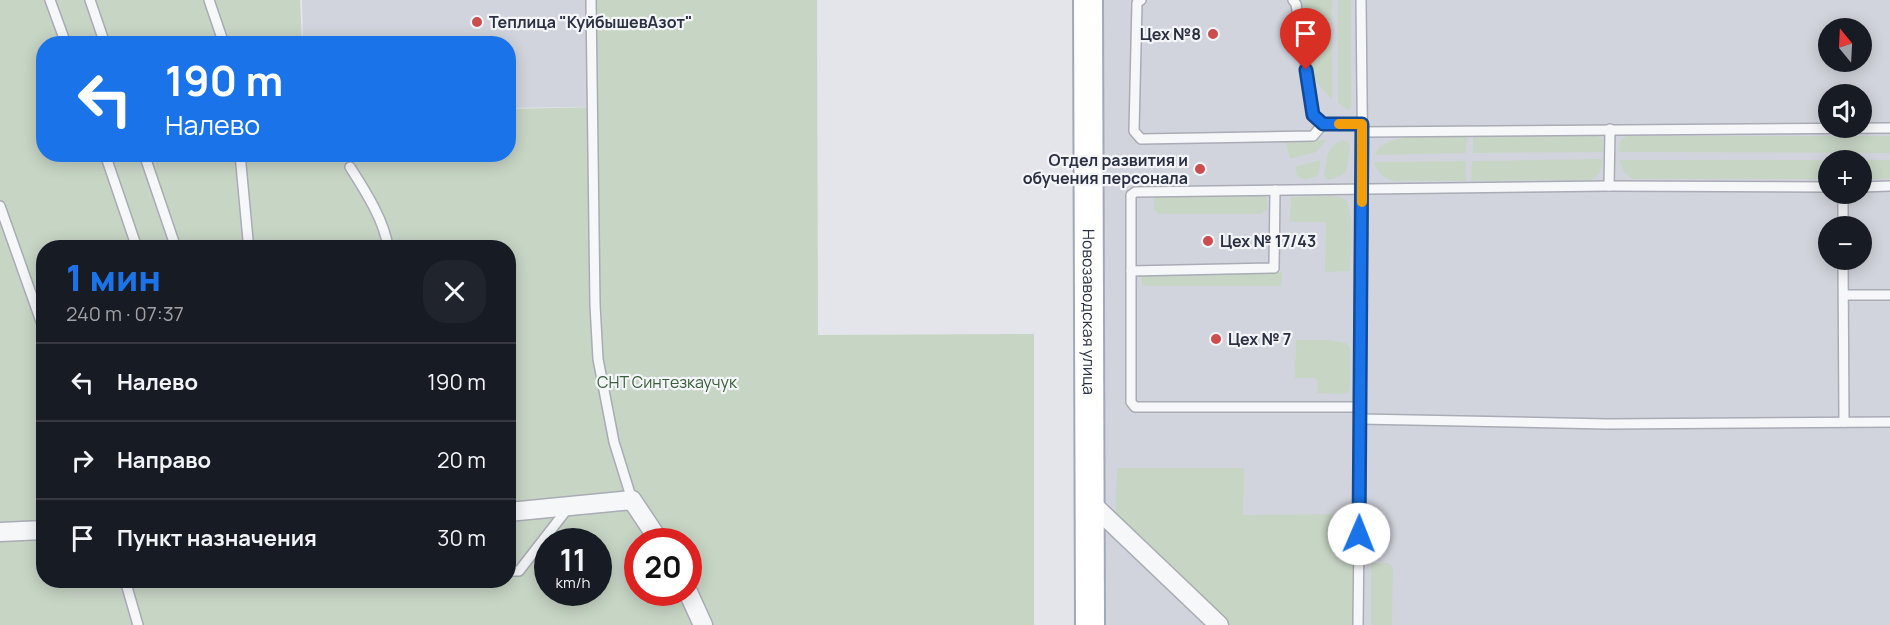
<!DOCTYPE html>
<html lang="ru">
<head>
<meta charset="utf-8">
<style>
	:root { --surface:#171b24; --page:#20242c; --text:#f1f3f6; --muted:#9ea1a6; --line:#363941; --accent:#1a73e8 }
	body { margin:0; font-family:Manrope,sans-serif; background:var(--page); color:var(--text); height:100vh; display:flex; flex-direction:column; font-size:22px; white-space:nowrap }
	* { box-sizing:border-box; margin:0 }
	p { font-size:20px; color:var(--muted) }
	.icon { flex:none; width:33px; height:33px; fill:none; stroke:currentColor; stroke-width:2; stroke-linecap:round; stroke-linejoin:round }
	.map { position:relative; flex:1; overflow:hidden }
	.panel { position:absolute; left:36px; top:240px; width:480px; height:348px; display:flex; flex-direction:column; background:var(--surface); border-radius:24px; box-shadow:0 3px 15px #0003 }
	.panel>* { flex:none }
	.top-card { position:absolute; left:36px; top:36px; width:480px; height:126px; border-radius:24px; box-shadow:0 3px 15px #0003; background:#1a73e8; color:#fff; overflow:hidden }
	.needle { width:39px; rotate:342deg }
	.tools { position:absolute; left:1818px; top:18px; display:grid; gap:12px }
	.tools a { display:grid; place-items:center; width:54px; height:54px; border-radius:50%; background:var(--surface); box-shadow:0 3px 15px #0003; font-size:30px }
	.speed { position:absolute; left:534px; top:528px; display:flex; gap:12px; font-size:30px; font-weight:700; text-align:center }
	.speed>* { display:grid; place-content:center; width:78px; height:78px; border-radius:50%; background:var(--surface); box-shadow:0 3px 15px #0003; line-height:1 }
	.speed small { font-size:15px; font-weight:400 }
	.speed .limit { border:9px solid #d22; background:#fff; color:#111 }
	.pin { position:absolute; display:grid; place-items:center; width:51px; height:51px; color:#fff; margin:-62px -26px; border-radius:50% 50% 50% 0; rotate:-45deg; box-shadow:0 0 6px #0007 }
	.pin .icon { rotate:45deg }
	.me { position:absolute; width:66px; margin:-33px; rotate:1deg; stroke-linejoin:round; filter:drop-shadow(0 0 4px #0008) }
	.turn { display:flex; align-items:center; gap:21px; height:126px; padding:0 30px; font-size:27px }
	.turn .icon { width:78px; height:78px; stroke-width:2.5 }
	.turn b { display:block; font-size:42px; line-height:51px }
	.round { display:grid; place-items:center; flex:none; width:63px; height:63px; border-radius:24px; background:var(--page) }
	.head { display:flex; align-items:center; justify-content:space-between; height:102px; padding:0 30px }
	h1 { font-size:36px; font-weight:800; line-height:45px; color:var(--accent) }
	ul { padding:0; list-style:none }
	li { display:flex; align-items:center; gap:18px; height:78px; padding:0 30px; border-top:2px solid var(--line) }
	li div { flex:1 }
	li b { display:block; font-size:22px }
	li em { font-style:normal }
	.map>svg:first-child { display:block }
</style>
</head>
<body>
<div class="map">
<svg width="1890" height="625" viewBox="0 0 1890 625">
	<rect width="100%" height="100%" fill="#e4e5eb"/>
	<!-- built -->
	<g fill="#d2d4dd" fill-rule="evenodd">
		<polygon points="302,0 817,0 817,103 509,108 508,44 303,43"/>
		<path d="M1096 0H1890V625H1093ZM1828 28H1862V62H1828ZM1828 94H1862V128H1828ZM1828 160H1862V194H1828ZM1828 226H1862V260H1828Z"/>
	</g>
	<!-- green -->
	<g fill="#c7d5c5" fill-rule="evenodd">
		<path d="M0 0H300L302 43 44 44V154H508L509 109 597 107V0H817L818 335 1034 334V625H0ZM44 248H508V580H44ZM548 542H598V592H548ZM638 542H688V592H638Z"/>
		<polygon points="1302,0 1332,0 1332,99 1313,79"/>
		<polygon points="1338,0 1351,0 1351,106 1349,110 1346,109 1338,102"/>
		<polygon points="1597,134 1603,141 1603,152 1473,153 1473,136"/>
		<path d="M1467 136 1466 153 1375 155C1385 130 1444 136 1467 136Z"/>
		<polygon points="1626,136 1890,136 1890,153 1618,152 1620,141"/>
		<polygon points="1327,140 1316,152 1293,158 1290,158 1286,143 1289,141"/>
		<path d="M1343 140 1349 143 1350 147 1346 172 1338 177 1328 180 1324 175C1328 158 1325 147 1343 140Z"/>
		<path d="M1602 159C1602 168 1600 176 1591 180L1471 181 1472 161Z"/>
		<path d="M1320 160C1319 175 1321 176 1305 180L1297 176 1295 167Z"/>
		<polygon points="1619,160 1890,160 1890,179 1862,179 1862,160 1828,160 1828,179 1633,179 1624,172"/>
		<path d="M1466 161V181H1394C1383 178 1378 173 1374 162Z"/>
		<polygon points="1261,194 1267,198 1267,210 1260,214 1158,214 1154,209 1154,198 1157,195"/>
		<path d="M1291 197C1302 197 1335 194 1343 198 1356 204 1350 258 1350 271L1325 272 1326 222H1290Z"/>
		<polygon points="1282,272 1281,286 1145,286 1142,284 1142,277 1145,274"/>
		<polygon points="1296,340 1330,340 1346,343 1350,348 1350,389 1348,392 1343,394 1317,393 1318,381 1315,378 1295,378"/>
		<polygon points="1117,468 1244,468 1243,515 1354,514 1353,625 1230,625 1120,526 1115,517"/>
		<polygon points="1371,563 1388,563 1393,567 1392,625 1371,625"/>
	</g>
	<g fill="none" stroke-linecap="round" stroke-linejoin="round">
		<defs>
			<g id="lane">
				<polyline points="50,0 66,44"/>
				<polyline points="90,0 105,44"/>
				<polyline points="209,0 224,44"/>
				<polyline points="591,0 595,305 598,359 614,442 632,500"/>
				<polyline points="1141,0 1137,3 1134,131 1141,139 1313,136 1323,124"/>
				<polyline points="1293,0 1296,4 1313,115 1323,124 1362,124"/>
				<polyline points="1362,132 1890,128"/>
				<polyline points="105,154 137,248"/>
				<polyline points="144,154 176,248"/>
				<polyline points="240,154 248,240 250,248"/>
				<path d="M350 167C364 189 385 221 388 248"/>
				<polyline points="1609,186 1610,129"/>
				<polyline points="1862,187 1890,186"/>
				<polyline points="1843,194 1843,226"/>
				<polyline points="0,206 44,330"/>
				<polyline points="1843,260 1844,422"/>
				<polyline points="1131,271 1274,268 1275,190"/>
				<polyline points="1844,295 1890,295"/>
				<polyline points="1360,407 1135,407 1131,402 1131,195 1135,192 1609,186 1828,187"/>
				<polyline points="1360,419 1607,424 1890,422"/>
				<polyline points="508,571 519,571 568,508"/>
				<polyline points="125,580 138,625"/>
				<polyline points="1358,625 1363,189 1361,0"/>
			</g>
			<g id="street">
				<polyline points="1090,502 1219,625"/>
				<polyline points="508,512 632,500 660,542"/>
				<polyline points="0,532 44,530"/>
				<polyline points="688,592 703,625"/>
			</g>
			<g id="primary">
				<path id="s1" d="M1088 0 1090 625"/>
			</g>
		</defs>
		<!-- lane casing -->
		<use href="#lane" stroke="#a9abb5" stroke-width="12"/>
		<!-- street casing -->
		<use href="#street" stroke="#a9abb5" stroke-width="21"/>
		<!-- primary casing -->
		<use href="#primary" stroke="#a3a8b7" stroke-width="32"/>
		<!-- lane -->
		<use href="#lane" stroke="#f6f7f9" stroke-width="9"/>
		<!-- street -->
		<use href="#street" stroke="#f6f7f9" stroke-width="18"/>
		<!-- primary -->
		<use href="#primary" stroke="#fff" stroke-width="28"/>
	</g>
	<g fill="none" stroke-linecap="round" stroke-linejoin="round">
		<defs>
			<polyline id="route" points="1306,70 1313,115 1323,124 1362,124 1359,534"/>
		</defs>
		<!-- route casing -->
		<use href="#route" stroke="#114b97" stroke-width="15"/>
		<!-- route -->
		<use href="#route" stroke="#1a73e8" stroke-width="10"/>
		<!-- slow -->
		<polyline stroke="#f59e0b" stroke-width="10" points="1339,124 1362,124 1362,202"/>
	</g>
	<!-- markers -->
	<g fill="#cc4d4d" stroke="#f3f5f8" stroke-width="2">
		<circle cx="477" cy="22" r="6"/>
		<circle cx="1213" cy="34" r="6"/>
		<circle cx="1200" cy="169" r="6"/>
		<circle cx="1208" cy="241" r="6"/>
		<circle cx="1216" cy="339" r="6"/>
	</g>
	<g text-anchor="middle" stroke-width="4.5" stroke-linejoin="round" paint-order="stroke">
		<!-- poi labels -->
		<g font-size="16" font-weight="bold" fill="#2b3143" stroke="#f3f5f8" text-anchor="start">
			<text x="489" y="28">Теплица "КуйбышевАзот"</text>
			<text x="1201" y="40" text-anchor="end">Цех №8</text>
			<text x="1188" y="166" text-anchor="end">Отдел развития и<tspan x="1188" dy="18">обучения персонала</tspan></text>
			<text x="1220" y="247">Цех № 17/43</text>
			<text x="1228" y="345">Цех № 7</text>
		</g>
		<!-- street labels -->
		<g font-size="16" fill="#2b3143" stroke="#f3f5f8">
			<text dy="6" stroke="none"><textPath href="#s1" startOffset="312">Новозаводская улица</textPath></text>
		</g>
		<!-- park labels -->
		<g font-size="16" fill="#3a5f39" stroke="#f3f5f8">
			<text x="667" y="388">СНТ Синтезкаучук</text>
		</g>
	</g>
</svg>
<div class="tools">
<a><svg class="needle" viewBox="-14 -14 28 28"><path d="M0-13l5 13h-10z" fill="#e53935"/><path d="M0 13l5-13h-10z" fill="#9ea1a6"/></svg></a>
<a><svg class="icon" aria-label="sound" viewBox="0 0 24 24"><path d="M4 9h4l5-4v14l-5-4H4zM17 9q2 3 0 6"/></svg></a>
<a>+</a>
<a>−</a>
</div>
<div class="speed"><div>11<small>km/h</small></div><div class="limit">20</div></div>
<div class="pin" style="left:1306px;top:70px;background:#d93025"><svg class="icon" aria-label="arrive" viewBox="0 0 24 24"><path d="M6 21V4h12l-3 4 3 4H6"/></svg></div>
<svg class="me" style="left:1359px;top:534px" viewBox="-20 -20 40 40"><circle r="19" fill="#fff"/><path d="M0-13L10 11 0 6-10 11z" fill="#1a73e8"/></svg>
<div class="top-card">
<div class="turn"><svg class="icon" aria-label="left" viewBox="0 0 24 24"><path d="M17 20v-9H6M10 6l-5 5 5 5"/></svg><div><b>190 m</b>Налево</div></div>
</div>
<section class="panel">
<div class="head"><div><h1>1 мин</h1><p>240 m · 07:37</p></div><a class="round"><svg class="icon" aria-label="close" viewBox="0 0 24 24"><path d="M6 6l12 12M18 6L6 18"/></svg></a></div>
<ul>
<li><svg class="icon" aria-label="left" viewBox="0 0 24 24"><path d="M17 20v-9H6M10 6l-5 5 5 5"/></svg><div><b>Налево</b></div><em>190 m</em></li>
<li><svg class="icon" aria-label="right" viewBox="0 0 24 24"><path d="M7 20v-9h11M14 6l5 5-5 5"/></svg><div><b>Направо</b></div><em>20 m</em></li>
<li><svg class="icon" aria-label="arrive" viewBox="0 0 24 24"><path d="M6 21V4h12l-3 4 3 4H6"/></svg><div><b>Пункт назначения</b></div><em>30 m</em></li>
</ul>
</section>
</div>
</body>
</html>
